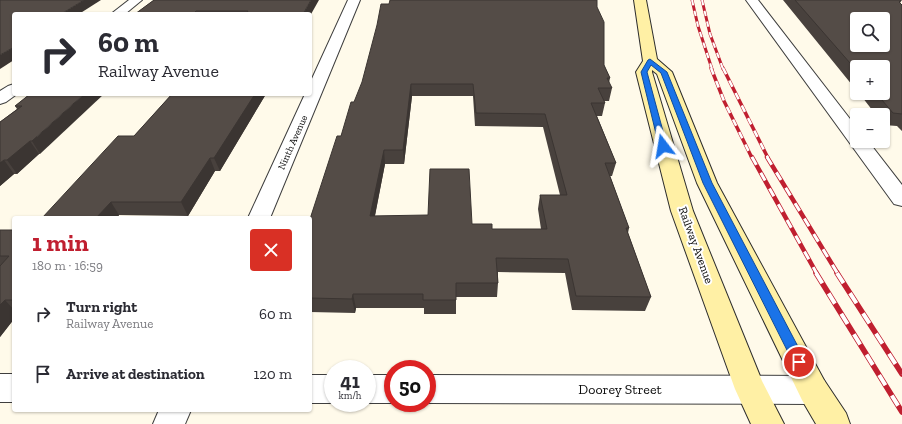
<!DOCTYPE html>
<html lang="en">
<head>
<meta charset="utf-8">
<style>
	:root { --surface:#fff; --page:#f2f2f3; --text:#2b2b33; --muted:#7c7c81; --accent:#c01f30 }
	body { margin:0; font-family:"Zilla Slab",serif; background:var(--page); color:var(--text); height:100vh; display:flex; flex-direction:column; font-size:15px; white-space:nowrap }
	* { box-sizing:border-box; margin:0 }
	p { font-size:13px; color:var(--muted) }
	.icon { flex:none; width:22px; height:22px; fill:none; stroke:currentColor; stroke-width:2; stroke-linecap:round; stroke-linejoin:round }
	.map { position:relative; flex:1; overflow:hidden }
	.details { position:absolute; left:12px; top:216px; width:300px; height:196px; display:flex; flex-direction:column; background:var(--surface); border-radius:4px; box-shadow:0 1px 3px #0004 }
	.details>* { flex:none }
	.banner { position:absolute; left:12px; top:12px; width:300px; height:84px; border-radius:4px; box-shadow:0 1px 3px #0004; background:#fff; color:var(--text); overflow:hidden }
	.controls { position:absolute; left:850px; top:12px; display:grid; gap:8px }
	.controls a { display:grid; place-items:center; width:40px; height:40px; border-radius:4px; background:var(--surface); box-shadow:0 1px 3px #0004; font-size:20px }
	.speed { position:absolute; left:324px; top:360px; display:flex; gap:8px; font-size:20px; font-weight:700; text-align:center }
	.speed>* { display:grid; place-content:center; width:52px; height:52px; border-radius:50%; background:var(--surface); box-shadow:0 1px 3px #0004; line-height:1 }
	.speed small { font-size:10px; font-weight:400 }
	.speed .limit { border:6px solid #d22; background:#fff; color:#111 }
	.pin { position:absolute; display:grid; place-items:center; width:34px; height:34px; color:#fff; margin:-17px; border:2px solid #fff; border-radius:50%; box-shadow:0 1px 4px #0007 }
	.me { position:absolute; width:44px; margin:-22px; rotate:346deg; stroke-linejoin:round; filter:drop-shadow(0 0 3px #0008) }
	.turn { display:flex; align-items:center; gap:14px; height:84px; padding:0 20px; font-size:18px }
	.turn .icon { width:52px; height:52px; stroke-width:2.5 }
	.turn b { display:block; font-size:28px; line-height:34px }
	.round { display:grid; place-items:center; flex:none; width:42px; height:42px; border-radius:4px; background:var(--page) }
	.head { display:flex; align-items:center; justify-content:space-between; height:68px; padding:0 20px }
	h1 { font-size:24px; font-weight:800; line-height:30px; color:var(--accent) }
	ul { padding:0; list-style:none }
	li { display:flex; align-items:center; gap:12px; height:60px; padding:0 20px }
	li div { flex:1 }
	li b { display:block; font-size:15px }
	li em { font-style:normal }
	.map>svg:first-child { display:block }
</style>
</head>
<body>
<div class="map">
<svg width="902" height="424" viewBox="0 0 902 424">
	<rect width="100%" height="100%" fill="#fffaea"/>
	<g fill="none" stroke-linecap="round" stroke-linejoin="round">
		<defs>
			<g id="minor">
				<polygon points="129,0 142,0 125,14 111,14"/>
				<polygon points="348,0 360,0 270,218 248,218 305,94 310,94 310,83"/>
				<polygon points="746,0 758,0 857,128 857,141 868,141 902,185 902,206 894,204"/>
				<polygon points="14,84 14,94 17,94 6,102 0,104 0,91 8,86"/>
				<rect x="0" y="374" width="14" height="28"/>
				<polygon points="310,375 333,375 334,403 310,403"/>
				<polygon points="367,375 393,375 394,403 366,403"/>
				<polygon points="427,375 813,376 824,380 828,390 824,400 813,404 427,403"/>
				<polygon points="159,410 191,410 185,424 153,424"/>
			</g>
			<polygon id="secondary" points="634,0 646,0 657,59 672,72 717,183 824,380 846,413 850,424 816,424 802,400 697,183 657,74 652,70 652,72 693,211 762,381 784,424 751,424 735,389 671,211 636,72 643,61"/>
		</defs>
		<!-- minor casing -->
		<use href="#minor" stroke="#3e3e3e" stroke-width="2"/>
		<!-- secondary casing -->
		<use href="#secondary" stroke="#2d2d2d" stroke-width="2"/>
		<!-- minor -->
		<use href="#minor" fill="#fff" fill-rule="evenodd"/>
		<!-- secondary -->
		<use href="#secondary" fill="#fff0a5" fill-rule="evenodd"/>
		<defs>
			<g id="rail-far3">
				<polyline points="692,0 698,26 712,69"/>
				<polyline points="702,0 710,34 723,69"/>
			</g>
			<g id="rail-far2">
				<polyline points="711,68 724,101 752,158"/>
				<polyline points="723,68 768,158"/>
			</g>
			<g id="rail-far1">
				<polyline points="752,157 817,274"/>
				<polyline points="767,157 838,274"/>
			</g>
			<g id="rail">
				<polyline points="816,273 902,412"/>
				<polyline points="837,273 902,374"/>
			</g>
		</defs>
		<!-- rail-far3 casing -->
		<use href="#rail-far3" stroke="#c01f30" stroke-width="3"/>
		<!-- rail-far2 casing -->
		<use href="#rail-far2" stroke="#c01f30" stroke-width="3.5"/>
		<!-- rail-far1 casing -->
		<use href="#rail-far1" stroke="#c01f30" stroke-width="4.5"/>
		<!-- rail casing -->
		<use href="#rail" stroke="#c01f30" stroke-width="5.5"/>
		<!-- rail-far3 -->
		<use href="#rail-far3" stroke="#fff" stroke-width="2" stroke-dasharray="5.5" stroke-linecap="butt"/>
		<!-- rail-far2 -->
		<use href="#rail-far2" stroke="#fff" stroke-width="2.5" stroke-dasharray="7" stroke-linecap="butt"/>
		<!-- rail-far1 -->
		<use href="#rail-far1" stroke="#fff" stroke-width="3" stroke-dasharray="9" stroke-linecap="butt"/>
		<!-- rail -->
		<use href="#rail" stroke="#fff" stroke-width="4" stroke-dasharray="12" stroke-linecap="butt"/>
	</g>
	<!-- wall -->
	<g fill="#48413d" fill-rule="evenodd">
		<polygon points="154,0 310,14 135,14"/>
		<polygon points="783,0 902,0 900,3 902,5 902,131 897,126 884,125 883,123 883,115 876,115 859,93 883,93 857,67 857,91"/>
		<path d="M597 7 604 65 610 78 609 83 612 88 609 101H604L605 103 602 116H597L616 163 612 176H610L629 228 628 233 651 297 645 311 572 310 565 273 498 272V283L497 297H456V314H424V308H356L355 313 310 312V219L354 102ZM412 96H473L475 126 543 127 560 195H540L538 209 541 229H492L472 224 375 216 385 164H404Z"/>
		<polygon points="30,94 40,154 39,154 17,174 14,174 0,186 0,122 17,109 15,106"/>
		<polygon points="172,94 266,94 220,171 215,171 188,216 119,215 117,218 42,218 134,136"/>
		<polygon points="0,230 14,230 14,319 0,337"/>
	</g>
	<!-- shaded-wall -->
	<g fill="#3b3532">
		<polygon points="84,0 101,0 79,14 61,14"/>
		<polygon points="311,0 319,0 310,16 310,14 303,14"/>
		<polygon points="14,47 14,60 0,69 0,55"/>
		<polygon points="411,84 412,96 404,164 403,150"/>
		<polygon points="84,94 104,94 40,154 32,141"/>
		<polygon points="255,94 266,94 220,171 214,158"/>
		<polygon points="30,141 39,154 17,174 7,160"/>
		<polygon points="384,150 385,164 372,230 370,216"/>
		<polygon points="210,158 215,171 188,216 181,202"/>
		<polygon points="4,160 14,174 0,186 0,163"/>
		<polygon points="111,202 119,215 117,218 96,218"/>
		<polygon points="353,294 356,308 355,313 352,299"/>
		<polygon points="5,300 14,310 14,319 0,337 0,305"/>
	</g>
	<!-- building -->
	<g fill="#544c47" stroke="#3b3532" fill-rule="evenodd">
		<polygon points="0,0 84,0 61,14 14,14 14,47 0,55"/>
		<polygon points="154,0 311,0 303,14 246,14 248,11 196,11 193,14 135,14"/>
		<path d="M390 0H597V7L604 22V65L610 78H607L612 88H598L605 103H591L616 163H605L629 228H626L651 297 576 296 568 259 496 258 498 283H456V300H423V294H353L352 299 310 298V219L337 136H341L351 102H354L362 82 377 25 381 4H389ZM411 84H473L476 113 545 114 567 195H540L547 229H492V224H472L469 169H430L428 215 370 216 384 150H403Z"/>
		<path d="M795 0H901L899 2 902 5V114L893 113 876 93H883V67H857V71ZM857 19H883V45H857Z"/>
		<polygon points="30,94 84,94 32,141 30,141 7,160 4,160 0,163 0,122 22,106 15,106"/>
		<polygon points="172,94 255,94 214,158 210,158 181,202 111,202 96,218 42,218 118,136 134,136"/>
		<polygon points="0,230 14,230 14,300 5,300 0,305 0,266 9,256 0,256"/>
	</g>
	<!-- route -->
	<polygon fill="#1a73e8" stroke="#114b97" points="650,59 667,72 712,183 804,358 805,362 804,366 799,368 795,366 703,183 661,73 651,65 647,72 667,146 663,148 659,146 641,72 648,60"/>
	<g text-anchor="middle" stroke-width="4" stroke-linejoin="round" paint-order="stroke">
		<!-- far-street labels -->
		<g font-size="10" fill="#0b0b0b" stroke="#fff">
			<text transform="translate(292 142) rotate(-66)" y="4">Ninth Avenue</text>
		</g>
		<!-- street labels -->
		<g font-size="12" fill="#0b0b0b" stroke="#fff">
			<text transform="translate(696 245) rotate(70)" y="4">Railway Avenue</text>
		</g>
		<!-- near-street labels -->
		<g font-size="14" fill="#0b0b0b" stroke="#fff">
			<text x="620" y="394">Doorey Street</text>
		</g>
	</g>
</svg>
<div class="controls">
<a><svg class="icon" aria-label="search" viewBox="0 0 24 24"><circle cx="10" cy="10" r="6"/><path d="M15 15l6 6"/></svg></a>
<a>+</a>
<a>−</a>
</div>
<div class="speed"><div>41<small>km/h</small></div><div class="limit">50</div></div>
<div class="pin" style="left:799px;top:362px;background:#d93025"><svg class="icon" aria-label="arrive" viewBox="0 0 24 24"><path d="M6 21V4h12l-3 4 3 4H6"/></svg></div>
<svg class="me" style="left:663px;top:146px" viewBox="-20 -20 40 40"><path d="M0-17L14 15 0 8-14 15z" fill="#1a73e8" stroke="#fff" stroke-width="4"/></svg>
<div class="banner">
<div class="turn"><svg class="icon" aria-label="right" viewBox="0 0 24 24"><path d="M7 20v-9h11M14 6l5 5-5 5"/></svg><div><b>60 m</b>Railway Avenue</div></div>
</div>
<section class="details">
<div class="head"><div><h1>1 min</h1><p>180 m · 16:59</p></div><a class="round" style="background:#d93025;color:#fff"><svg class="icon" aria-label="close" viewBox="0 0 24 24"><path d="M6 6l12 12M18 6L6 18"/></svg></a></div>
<ul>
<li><svg class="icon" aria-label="right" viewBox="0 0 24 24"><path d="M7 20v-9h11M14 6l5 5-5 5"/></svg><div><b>Turn right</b><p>Railway Avenue</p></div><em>60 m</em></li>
<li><svg class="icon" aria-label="arrive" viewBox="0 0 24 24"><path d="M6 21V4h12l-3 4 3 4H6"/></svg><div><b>Arrive at destination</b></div><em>120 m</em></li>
</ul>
</section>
</div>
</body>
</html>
